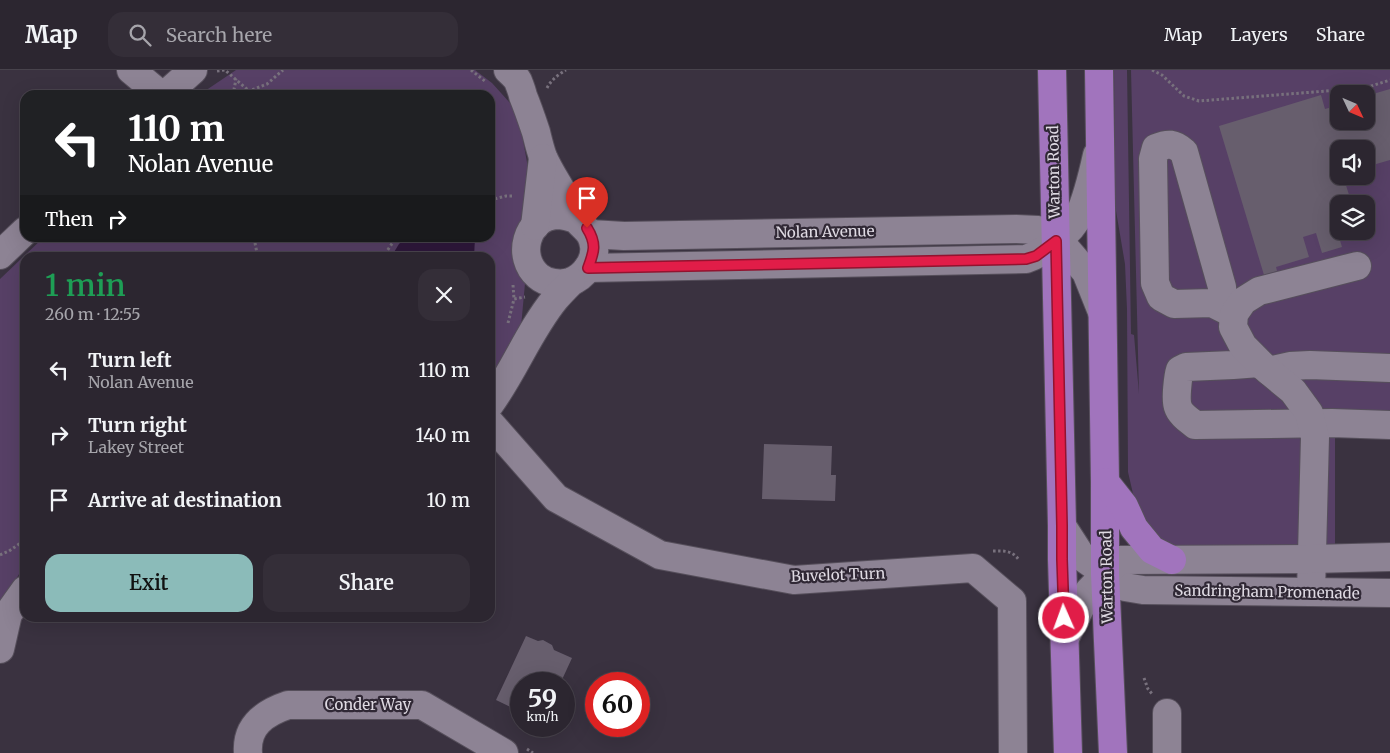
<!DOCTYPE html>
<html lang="en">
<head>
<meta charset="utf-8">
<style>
	:root { --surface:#2c2630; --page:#342e38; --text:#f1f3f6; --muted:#a6a5ab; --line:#48434c; --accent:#8bbbb9 }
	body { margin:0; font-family:Merriweather,serif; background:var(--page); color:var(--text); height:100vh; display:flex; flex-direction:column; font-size:19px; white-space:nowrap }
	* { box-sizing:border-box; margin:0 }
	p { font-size:16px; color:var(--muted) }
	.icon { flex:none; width:28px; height:28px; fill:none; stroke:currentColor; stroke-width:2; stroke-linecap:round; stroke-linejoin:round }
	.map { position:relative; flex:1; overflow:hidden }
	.side { position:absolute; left:20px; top:182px; width:475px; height:370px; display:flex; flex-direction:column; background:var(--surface); border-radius:15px; box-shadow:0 5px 20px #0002,0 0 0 1px var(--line) }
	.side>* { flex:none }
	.banner { position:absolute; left:20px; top:20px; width:475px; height:152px; border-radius:15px; box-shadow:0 5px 20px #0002,0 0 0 1px var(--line); background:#202124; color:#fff; overflow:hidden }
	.needle { width:32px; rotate:134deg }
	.tools { position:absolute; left:1330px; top:15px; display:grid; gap:10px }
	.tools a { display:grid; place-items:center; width:45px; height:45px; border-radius:10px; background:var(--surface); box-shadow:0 5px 20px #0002,0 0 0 1px var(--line); font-size:25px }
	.speed { position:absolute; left:510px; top:602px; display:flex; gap:10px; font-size:25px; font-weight:700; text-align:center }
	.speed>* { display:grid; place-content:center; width:65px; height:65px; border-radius:50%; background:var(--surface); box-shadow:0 5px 20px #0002,0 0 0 1px var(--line); line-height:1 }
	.speed small { font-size:12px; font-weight:400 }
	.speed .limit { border:8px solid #d22; background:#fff; color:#111 }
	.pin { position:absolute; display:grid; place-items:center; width:42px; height:42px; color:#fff; margin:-51px -21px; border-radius:50% 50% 50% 0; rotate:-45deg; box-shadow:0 0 5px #0007 }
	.pin .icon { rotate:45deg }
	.me { position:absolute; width:55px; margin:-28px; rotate:358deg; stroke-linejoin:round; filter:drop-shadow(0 0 4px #0008) }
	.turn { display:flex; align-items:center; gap:18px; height:105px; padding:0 25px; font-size:22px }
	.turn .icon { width:65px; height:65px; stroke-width:2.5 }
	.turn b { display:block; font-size:35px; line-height:42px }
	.then { display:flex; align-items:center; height:48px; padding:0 25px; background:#0003; gap:10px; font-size:19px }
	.round { display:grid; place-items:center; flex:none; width:52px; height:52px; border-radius:15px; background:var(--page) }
	.head { display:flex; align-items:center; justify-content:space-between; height:85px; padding:0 25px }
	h1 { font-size:30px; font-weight:600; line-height:38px; color:#1e9e55 }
	.cta { display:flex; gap:10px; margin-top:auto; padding:10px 25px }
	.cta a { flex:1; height:58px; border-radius:15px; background:var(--accent); color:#111; font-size:20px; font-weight:600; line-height:58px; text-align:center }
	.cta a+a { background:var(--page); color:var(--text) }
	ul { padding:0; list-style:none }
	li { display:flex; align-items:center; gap:15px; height:65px; padding:0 25px }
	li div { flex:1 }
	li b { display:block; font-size:19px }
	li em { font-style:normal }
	header { display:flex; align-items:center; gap:30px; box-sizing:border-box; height:70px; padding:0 25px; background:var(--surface); border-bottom:1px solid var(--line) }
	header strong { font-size:24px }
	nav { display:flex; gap:28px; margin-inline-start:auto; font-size:18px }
	.search { width:350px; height:45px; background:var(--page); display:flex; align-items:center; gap:12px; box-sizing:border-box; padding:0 18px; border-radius:15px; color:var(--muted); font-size:19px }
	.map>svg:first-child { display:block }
</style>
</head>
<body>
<header>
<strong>Map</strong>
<div class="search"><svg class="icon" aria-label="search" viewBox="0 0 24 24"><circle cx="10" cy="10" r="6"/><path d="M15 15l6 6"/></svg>Search here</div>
<nav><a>Map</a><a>Layers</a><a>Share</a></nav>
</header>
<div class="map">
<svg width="1390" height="683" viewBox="0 0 1390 683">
	<rect width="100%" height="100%" fill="#3a3240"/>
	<!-- green -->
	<g fill="#574066" fill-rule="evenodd">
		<polygon points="236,0 475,0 492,13 518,42 533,126 520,268 490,317 490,188 25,188 25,493 0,539 0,209 43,168 490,168 490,25 199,25"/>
		<path d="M1114 0H1127L1131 264 1134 265 1139 324 1131 0H1390V363L1335 365V480L1177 477 1162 474 1137 441 1128 402 1127 239 1125 194 1115 135ZM1339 24H1366V51H1339ZM1339 79H1366V106H1339ZM1339 134H1366V161H1339Z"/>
	</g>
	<!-- water -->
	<polygon fill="#2f183c" points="405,168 475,168 474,187 391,187 399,174"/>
	<!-- building -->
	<g fill="#675e6d">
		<polygon points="1390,19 1390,90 1366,97 1366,79 1339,79 1339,106 1343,106 1351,131 1330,137 1342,177 1322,183 1316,163 1303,167 1309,187 1276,197 1277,201 1264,205 1219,56 1321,25 1325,39 1339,35 1339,51 1366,51 1366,26"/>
		<polygon points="764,374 832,376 831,405 836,405 835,431 762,429"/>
		<polygon points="526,566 538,571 543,570 552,575 554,580 572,588 560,614 521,614 521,642 496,630"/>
	</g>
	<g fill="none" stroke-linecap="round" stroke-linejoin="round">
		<defs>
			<g id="minor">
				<polyline points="131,0 161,25"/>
				<path d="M508 0C511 3 516 7 518 11 520 16 522 21 523 26 528 38 532 50 536 62 538 70 540 79 543 87 549 101 558 114 565 127 569 135 573 144 578 151 586 160 592 162 594 176 596 191 584 207 570 212 560 215 546 213 538 206 516 187 526 148 556 145 564 145 571 147 578 150"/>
				<polyline points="165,25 193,0"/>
				<polyline points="535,156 543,88"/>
				<polyline points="591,164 624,166 1016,159 1038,160 1061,173 1086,202 1102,242"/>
				<polyline points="0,185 25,161"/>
				<path d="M588 198 1026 189C1044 183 1071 163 1079 145 1087 129 1093 103 1097 85"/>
				<path d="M1221 237 1223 230 1222 217 1184 82C1174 73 1168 73 1156 78L1153 89 1155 213 1161 227 1174 234 1212 233 1234 244"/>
				<path d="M1259 293 1233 295 1186 297 1180 300C1178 306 1175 331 1178 337 1180 344 1189 350 1195 355L1332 353 1390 355"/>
				<polyline points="1269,301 1290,296 1310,295 1390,298"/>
				<path d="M490 334C514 301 529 261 555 229 560 223 566 217 571 212"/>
				<polyline points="490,353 556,428 660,485 794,510 973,498 1012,531 1013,683"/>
				<polyline points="1062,456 1082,487 1125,517 1143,520 1390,523"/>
				<polyline points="1311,522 1315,367 1309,343 1293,321 1264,297 1243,276 1233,257 1234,244 1243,231 1259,221 1357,196"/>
				<polyline points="1065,568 1089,521 1119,490 1312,489 1390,487"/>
				<polyline points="0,579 8,544 25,520"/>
				<path d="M248 683C246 656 264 643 288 635H422L504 683"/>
				<polyline points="1167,683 1167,643"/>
			</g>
			<g id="major">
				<polyline points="1052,0 1062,456 1062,489 1068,683"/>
				<polyline points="1099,0 1105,412 1105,504 1113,683"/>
				<polyline points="1105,412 1124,436 1134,458 1152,480 1172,490"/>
			</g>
		</defs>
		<!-- minor casing -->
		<use href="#minor" stroke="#564f5b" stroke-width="30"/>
		<!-- major casing -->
		<use href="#major" stroke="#564f5b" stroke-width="30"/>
		<!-- path -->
		<g stroke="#78717d" stroke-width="3" stroke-dasharray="2.5 2.5" stroke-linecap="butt">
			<polyline points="471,0 486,12"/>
			<polyline points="1152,0 1162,5 1184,26 1199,31 1365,18 1390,10"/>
			<polyline points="217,1 225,0 249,21"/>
			<path d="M547 18C551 10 559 4 566 0"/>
			<polyline points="233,25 236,9"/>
			<polyline points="244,25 249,21 267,14 283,0"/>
			<polyline points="490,130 506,126 514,126"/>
			<polyline points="254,168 258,188"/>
			<polyline points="382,188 396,168"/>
			<polyline points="513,215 514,229"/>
			<polyline points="508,253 514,229 525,227"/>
			<path d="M993 481C1004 481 1012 480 1019 490"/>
			<polyline points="0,485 9,481 25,470"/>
			<polyline points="1144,608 1148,619 1153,625"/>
			<polyline points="527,679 533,683"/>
		</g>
		<!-- minor -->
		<use href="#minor" stroke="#8d8394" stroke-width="28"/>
		<!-- major -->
		<use href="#major" stroke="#a174bd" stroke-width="28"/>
	</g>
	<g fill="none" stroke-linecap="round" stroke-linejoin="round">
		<defs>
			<path id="route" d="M587 158C597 174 594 182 588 198L1026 189 1036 186 1056 171 1062 456V489L1064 548"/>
		</defs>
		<!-- route casing -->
		<use href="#route" stroke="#92132f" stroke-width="12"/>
		<!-- route -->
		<use href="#route" stroke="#e11d48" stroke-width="9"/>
	</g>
	<g text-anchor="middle" stroke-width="4.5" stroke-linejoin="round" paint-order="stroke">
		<!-- street labels -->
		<g font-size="15" fill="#dfdae3" stroke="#302835">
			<text transform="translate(1054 102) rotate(-91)" y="5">Warton Road</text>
			<text transform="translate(825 162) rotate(-1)" y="5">Nolan Avenue</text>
			<text transform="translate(838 505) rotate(-2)" y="5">Buvelot Turn</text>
			<text transform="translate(1107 507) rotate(-91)" y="5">Warton Road</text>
			<text transform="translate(1267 522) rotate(1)" y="5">Sandringham Promenade</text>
			<text x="368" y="640">Conder Way</text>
		</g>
	</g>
</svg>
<div class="tools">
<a><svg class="needle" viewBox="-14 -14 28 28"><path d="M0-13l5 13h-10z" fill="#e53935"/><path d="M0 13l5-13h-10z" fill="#a6a5ab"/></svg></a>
<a><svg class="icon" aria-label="sound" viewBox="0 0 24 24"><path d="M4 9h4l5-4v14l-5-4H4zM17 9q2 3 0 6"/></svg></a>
<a><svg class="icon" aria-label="layers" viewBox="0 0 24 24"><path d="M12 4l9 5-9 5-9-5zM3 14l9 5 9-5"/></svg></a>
</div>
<div class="speed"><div>59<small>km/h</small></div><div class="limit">60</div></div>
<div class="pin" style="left:587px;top:158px;background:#d93025"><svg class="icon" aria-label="arrive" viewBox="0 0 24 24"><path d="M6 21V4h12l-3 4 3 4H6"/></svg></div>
<svg class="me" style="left:1064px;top:548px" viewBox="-20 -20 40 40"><circle r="17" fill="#e11d48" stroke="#fff" stroke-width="3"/><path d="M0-11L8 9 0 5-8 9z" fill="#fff"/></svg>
<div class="banner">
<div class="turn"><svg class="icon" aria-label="left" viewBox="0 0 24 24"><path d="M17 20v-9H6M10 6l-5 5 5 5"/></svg><div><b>110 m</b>Nolan Avenue</div></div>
<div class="then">Then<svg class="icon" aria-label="right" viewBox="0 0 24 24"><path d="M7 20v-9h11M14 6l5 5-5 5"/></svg></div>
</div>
<section class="side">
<div class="head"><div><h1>1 min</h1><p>260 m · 12:55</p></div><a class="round"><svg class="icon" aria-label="close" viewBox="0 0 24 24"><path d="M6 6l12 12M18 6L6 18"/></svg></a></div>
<ul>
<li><svg class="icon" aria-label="left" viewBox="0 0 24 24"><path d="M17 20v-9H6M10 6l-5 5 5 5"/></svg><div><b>Turn left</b><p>Nolan Avenue</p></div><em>110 m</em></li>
<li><svg class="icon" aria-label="right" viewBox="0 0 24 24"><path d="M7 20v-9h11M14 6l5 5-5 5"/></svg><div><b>Turn right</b><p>Lakey Street</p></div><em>140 m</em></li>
<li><svg class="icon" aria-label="arrive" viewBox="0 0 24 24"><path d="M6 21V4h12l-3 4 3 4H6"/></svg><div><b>Arrive at destination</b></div><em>10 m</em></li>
</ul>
<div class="cta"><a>Exit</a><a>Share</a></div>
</section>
</div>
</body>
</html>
